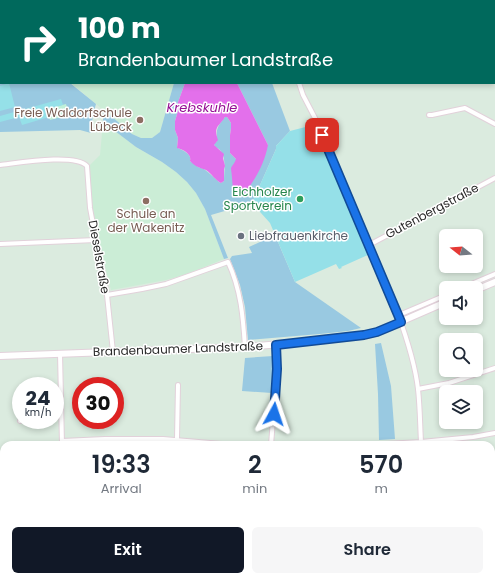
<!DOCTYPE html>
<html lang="en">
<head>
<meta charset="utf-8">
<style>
	:root { --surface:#fff; --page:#f6f6f7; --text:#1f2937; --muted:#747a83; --accent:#111827 }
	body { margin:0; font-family:Poppins,sans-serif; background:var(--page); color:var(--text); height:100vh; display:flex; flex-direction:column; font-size:15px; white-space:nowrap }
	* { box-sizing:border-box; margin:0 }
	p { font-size:13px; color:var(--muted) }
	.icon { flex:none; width:22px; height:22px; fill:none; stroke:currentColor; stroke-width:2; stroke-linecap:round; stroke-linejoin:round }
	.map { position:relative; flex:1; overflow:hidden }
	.drawer { position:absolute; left:0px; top:441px; width:495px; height:140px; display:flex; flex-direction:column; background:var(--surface); border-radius:12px 12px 0 0; box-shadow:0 2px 6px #0003 }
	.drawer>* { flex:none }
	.guide { position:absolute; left:0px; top:0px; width:495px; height:84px; box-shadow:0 2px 6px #0003; background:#00695c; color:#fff; overflow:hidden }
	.needle { width:26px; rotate:287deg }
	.buttons { position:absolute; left:439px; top:229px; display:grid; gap:8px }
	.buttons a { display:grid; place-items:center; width:44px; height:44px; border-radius:6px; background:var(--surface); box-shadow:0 2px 6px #0003; font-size:20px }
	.speed { position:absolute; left:12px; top:377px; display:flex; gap:8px; font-size:20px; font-weight:700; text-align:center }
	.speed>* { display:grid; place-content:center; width:52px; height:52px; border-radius:50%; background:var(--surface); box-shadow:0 2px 6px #0003; line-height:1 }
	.speed small { font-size:10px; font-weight:400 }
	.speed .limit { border:6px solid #d22; background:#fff; color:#111 }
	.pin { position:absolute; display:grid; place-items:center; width:34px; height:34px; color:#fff; margin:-17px; border-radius:8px; box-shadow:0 2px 6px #0006 }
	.me { position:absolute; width:44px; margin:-22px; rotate:5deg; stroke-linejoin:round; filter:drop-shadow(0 0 3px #0008) }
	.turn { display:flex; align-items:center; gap:14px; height:84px; padding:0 12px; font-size:18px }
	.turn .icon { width:52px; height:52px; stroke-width:2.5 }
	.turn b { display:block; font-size:28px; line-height:34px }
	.eta { display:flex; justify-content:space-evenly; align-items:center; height:68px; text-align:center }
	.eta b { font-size:24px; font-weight:600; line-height:28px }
	.action { display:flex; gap:8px; margin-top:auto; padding:8px 12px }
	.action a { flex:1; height:46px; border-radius:6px; background:var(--accent); color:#fff; font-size:16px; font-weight:600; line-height:46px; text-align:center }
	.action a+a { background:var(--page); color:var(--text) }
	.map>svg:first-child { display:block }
</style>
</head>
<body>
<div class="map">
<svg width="495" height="581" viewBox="0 0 495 581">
	<rect width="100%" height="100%" fill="#dbebdf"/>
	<!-- education -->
	<g fill="#cbedd6">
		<polygon points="71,83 174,83 160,132 152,138 141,138 132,134"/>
		<polygon points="103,122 136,147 162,162 176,172 187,182 196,193 205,209 224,259 187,274 166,280 111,290 98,239 92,208 89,166 100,155"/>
	</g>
	<!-- green -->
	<g fill="#99c9e1">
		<polygon points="0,0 202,0 198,1 1,1 1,83 70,83 96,104 93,114 91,133 80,130 0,132"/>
		<polygon points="420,0 495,0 495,47 494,47 494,1 421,1"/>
		<path d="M174 83H185L177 105 178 111 175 121V130L178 138 177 147 178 148 184 151 188 154 190 157V161L198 167 204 169 209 173 219 182 221 183 224 181C224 172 227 156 219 149 217 148 215 147 214 145L215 143 217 141C216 129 217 127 225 117H227L231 123V128L230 135V153L236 159V161L268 145 237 83H272L290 131 276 146V149L252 203 211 215 228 258 224 259 205 209 196 193 187 182 176 172 162 162 136 147 103 122V109L132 134 141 138H152L160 132Z"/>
		<polygon points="275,235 295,282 361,328 348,331 320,334 248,340 245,307 240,285 230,259 232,256 252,253 249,247"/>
		<polygon points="381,343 391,386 395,439 379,440 378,394 375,344"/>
		<polygon points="273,356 273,374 272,393 242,391 245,358"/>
		<path d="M495 468V581H488L489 577H491C491 571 493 559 491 554V469Z"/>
		<polygon points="421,577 483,577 481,581 420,581"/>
	</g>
	<!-- sand -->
	<polygon fill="#bff0d8" points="66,104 69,115 50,120 47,109"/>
	<!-- pitch -->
	<g fill="#95e0e8">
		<polygon points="9,83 15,107 0,111 0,86"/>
		<polygon points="61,99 63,105 47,109 49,117 22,125 19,117 0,122 0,116"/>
		<polygon points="317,124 348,194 345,196 370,254 341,267 342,268 339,269 336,264 295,282 270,223 252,203 276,149 276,146 290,131"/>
	</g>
	<!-- water -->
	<path fill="#e370eb" d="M185 83H237L268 145C264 165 256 178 244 194 232 194 233 188 232 178 232 175 231 170 231 168 232 165 235 163 236 159L230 153V135L231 128V123L227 117H225C219 127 213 126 218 140L214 145 224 154 223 158 225 166 224 169V181L221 183C215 180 212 174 206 170 201 168 196 167 192 163 188 159 191 163 190 157 188 152 182 149 177 148L178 138 175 130V121L178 111 177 105Z"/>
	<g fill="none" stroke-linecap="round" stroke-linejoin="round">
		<defs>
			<g id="minor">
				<path d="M299 83 303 95 315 118 398 314C407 339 415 363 418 389 420 407 420 424 421 442"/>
				<polyline points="429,115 432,115 465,108 495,124"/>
				<path d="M0 165C18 163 75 153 87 166L90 208 96 240 107 295 113 352"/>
				<polyline points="0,244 96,240"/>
				<polyline points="369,245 495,178"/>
				<polyline points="462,288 495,274"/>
				<path d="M107 295 142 289 166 284 228 262C241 290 243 317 245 347"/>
				<polyline points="399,315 446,295"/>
				<polyline points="60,353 62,445"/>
				<polyline points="418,389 449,383 495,368"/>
				<polyline points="20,421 21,420"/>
				<polyline points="177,439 178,385"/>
				<polyline points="62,441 105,439 163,439 234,445"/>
				<polyline points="271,445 277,369 276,345"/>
				<polyline points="367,445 421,442 473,437 495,433"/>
				<polyline points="0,473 4,473"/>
				<polyline points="0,558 4,558"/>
				<polyline points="257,581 257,577"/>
			</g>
			<g id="tertiary">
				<polyline points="417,0 418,1"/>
				<polyline points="494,53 495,53"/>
			</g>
			<g id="secondary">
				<polyline points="476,290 495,282"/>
				<polyline points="0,356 245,347 317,341 368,335 377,332 446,302"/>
			</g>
		</defs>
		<!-- minor casing -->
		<use href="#minor" stroke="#e2d1da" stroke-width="6"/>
		<!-- tertiary casing -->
		<use href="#tertiary" stroke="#e2d1da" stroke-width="7"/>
		<!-- secondary casing -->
		<use href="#secondary" stroke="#e2d1da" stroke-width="8"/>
		<!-- minor -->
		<use href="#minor" stroke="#fff" stroke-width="4"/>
		<!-- tertiary -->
		<use href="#tertiary" stroke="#fff" stroke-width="5"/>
		<!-- secondary -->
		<use href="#secondary" stroke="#fff" stroke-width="6"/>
		<!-- rail -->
		<g stroke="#b39ea8" stroke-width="1.5">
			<polyline points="328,0 332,1"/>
			<polyline points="345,0 347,1"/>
			<polyline points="494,66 495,67"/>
		</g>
	</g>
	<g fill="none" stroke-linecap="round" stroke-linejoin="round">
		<defs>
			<polyline id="route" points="274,414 277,369 276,345 364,335 377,332 401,322 322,135"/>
		</defs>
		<!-- route casing -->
		<use href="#route" stroke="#114b97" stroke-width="10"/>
		<!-- route -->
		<use href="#route" stroke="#1a73e8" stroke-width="7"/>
	</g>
	<!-- markers -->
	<g fill="#8d6e63" stroke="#fff" stroke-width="1.5">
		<circle cx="140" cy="120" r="4"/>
		<circle cx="146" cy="201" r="4"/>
	</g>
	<circle fill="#2e9e5b" stroke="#fff" stroke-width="1.5" cx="300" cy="199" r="4"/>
	<circle fill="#6b7280" stroke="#fff" stroke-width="1.5" cx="241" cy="236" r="4"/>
	<g text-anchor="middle" stroke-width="3" stroke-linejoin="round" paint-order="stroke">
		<!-- education labels -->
		<g font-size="12" fill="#785e54" stroke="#fff" text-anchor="end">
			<text x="132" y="117">Freie Waldorfschule<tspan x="132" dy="14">Lübeck</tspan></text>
			<text x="146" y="218" text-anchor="middle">Schule an<tspan x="146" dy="14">der Wakenitz</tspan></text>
		</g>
		<!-- leisure labels -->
		<g font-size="12" fill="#27864d" stroke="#fff" text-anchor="end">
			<text x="292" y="196">Eichholzer<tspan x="292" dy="14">Sportverein</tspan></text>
		</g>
		<!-- street labels -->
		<g font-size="12" fill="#292929" stroke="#fff">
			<text transform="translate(432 211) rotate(-28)" y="4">Gutenbergstraße</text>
			<text transform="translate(99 257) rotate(80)" y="4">Dieselstraße</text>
			<text transform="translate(178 349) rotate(-2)" y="4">Brandenbaumer Landstraße</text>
		</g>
		<!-- worship labels -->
		<g font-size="12" fill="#5b616d" stroke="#fff" text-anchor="start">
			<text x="249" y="240">Liebfrauenkirche</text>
		</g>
		<!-- water labels -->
		<g font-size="13" font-style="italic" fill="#961095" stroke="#fff">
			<text x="202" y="112">Krebskuhle</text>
		</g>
	</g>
</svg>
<div class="buttons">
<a><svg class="needle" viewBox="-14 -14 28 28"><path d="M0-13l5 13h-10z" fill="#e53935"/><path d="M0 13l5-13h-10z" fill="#747a83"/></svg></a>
<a><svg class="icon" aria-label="sound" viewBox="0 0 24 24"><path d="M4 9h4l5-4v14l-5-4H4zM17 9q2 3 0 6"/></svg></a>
<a><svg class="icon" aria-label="search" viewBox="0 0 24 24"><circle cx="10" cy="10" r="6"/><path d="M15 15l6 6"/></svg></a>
<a><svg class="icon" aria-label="layers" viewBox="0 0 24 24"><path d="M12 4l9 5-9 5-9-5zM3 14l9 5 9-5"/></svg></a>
</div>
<div class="speed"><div>24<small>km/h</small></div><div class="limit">30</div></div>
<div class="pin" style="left:322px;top:135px;background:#d93025"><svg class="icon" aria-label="arrive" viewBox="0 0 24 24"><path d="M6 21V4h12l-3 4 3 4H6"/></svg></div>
<svg class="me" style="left:274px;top:414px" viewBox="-20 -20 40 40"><path d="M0-17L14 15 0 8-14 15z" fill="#1a73e8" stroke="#fff" stroke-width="4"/></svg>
<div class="guide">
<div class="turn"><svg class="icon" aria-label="right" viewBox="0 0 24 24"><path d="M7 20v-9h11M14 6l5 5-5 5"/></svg><div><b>100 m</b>Brandenbaumer Landstraße</div></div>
</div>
<section class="drawer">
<div class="eta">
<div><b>19:33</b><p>Arrival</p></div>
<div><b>2</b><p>min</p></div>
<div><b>570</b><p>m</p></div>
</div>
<div class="action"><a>Exit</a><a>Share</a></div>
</section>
</div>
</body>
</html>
